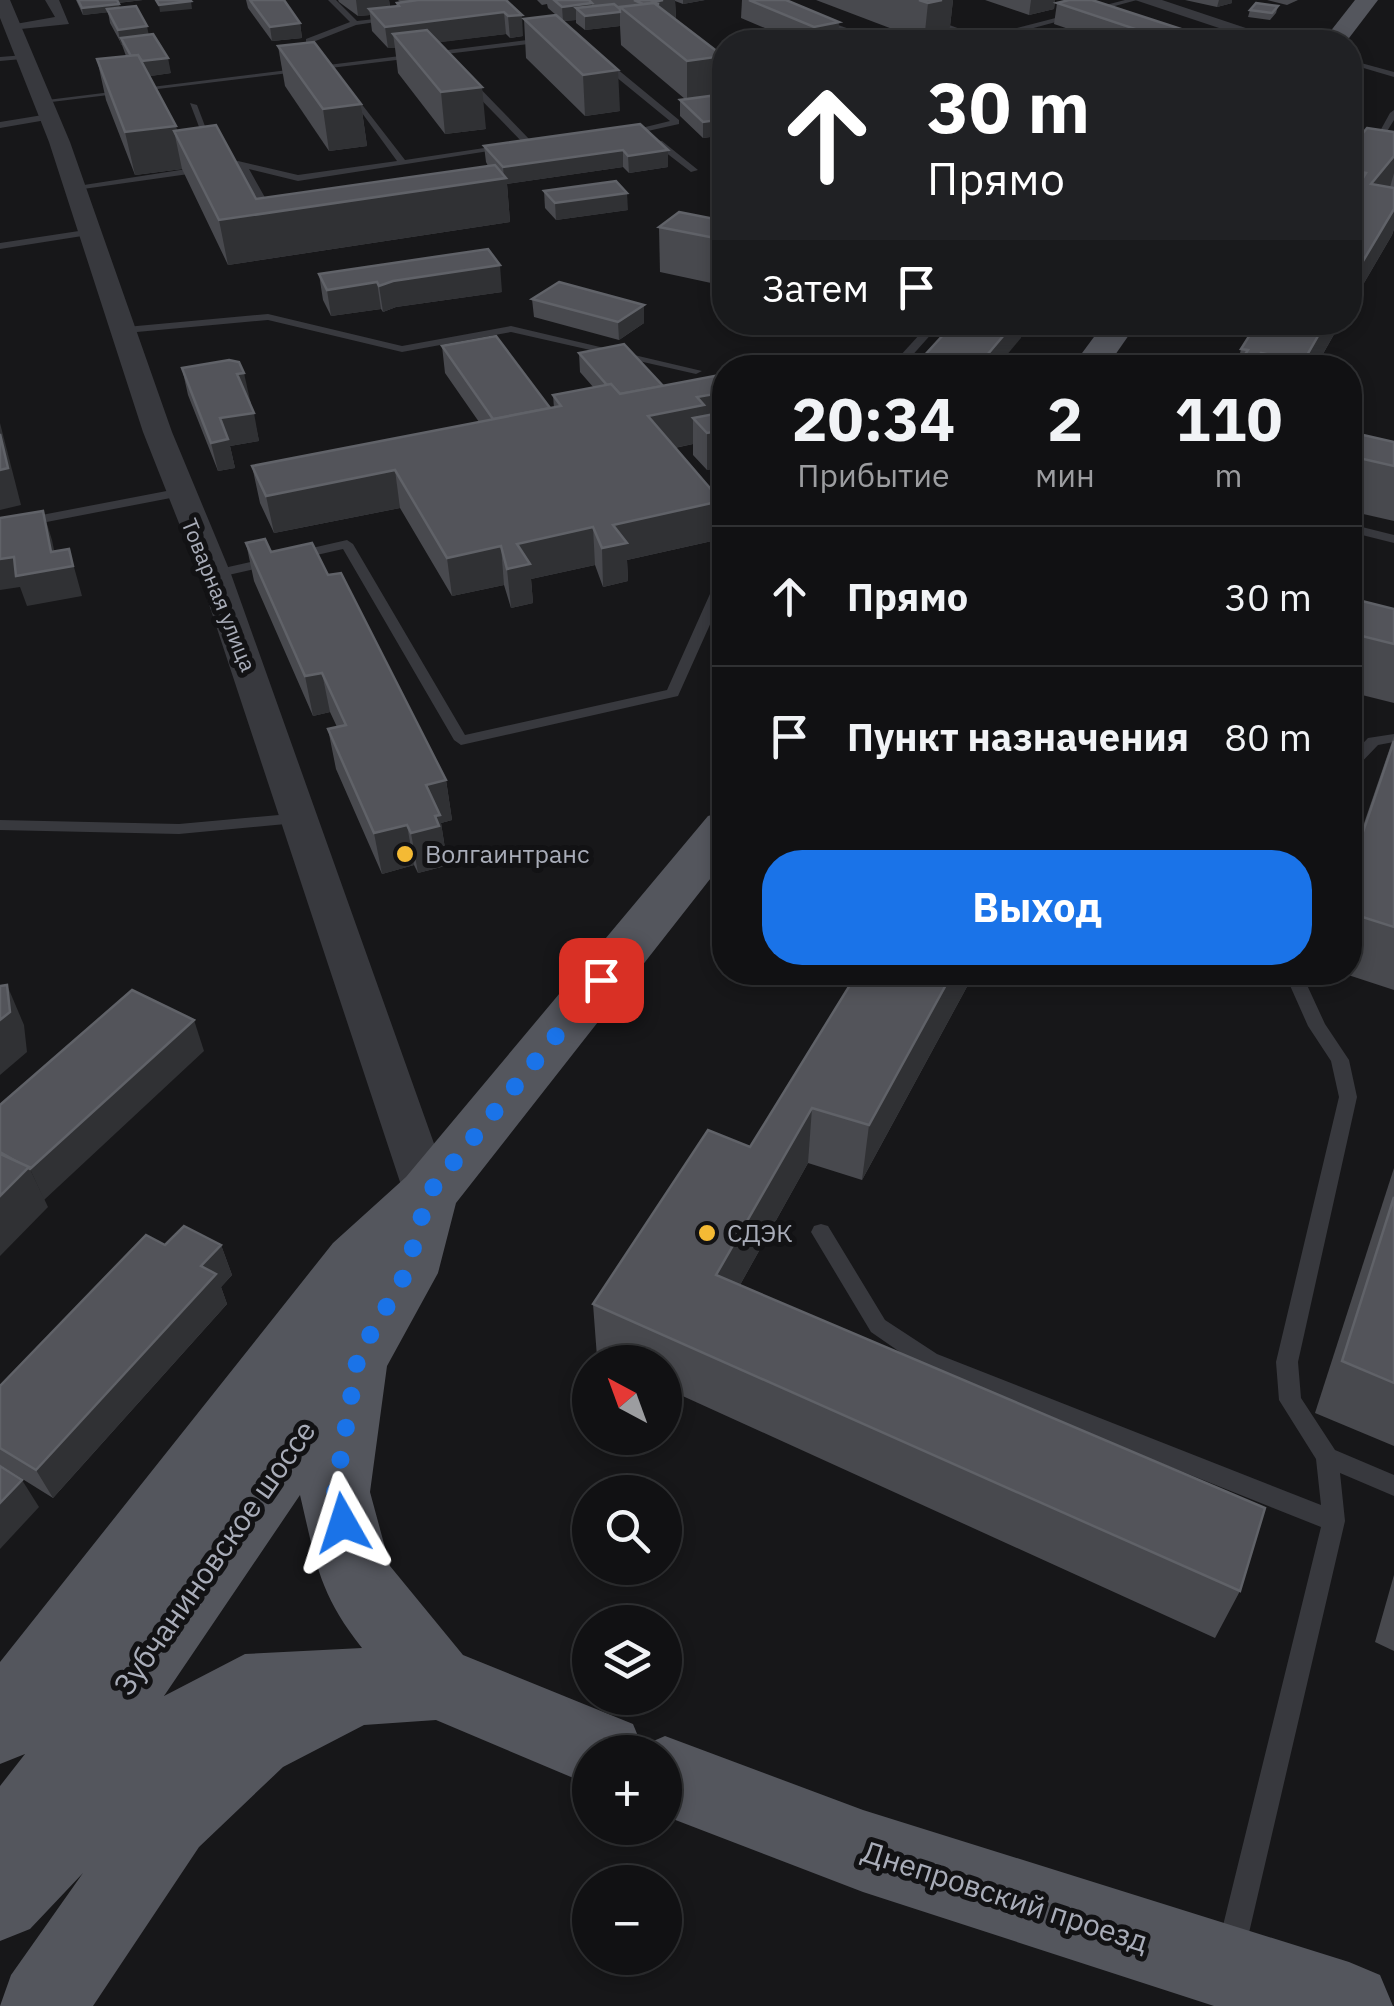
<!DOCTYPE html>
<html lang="ru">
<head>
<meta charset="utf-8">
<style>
	:root { --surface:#111113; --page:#1a1a1c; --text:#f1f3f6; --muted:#9c9da0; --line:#303133; --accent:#1a73e8 }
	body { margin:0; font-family:"IBM Plex Sans",sans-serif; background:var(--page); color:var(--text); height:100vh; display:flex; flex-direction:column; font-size:38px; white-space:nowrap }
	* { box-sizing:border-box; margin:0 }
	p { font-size:32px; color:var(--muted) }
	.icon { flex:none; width:55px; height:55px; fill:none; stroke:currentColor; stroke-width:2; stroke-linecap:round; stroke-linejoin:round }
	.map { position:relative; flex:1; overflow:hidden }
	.sheet { position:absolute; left:712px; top:355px; width:650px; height:630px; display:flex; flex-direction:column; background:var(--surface); border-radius:40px; box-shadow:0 5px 15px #0003,0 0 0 2px var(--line) }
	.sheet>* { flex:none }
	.hud { position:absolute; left:712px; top:30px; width:650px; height:305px; border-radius:40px; box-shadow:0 5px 15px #0003,0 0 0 2px var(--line); background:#202124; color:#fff; overflow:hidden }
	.needle { width:65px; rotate:319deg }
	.buttons { position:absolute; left:572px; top:1345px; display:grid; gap:20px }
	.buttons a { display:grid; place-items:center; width:110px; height:110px; border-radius:50%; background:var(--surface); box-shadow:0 5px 15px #0003,0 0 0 2px var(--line); font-size:50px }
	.pin { position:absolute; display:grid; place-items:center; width:85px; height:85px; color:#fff; margin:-42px; border-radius:20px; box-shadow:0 5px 15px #0006 }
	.me { position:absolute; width:110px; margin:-55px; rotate:354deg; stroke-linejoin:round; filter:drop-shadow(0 0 8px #0008) }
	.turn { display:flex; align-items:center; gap:35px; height:210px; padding:0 50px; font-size:45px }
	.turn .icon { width:130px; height:130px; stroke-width:2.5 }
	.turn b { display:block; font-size:70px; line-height:85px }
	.then { display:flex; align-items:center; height:95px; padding:0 50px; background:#0003; gap:20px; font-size:38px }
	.eta { display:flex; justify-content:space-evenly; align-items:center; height:170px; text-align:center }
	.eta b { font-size:60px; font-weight:800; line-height:70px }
	.primary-button { display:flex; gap:20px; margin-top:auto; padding:20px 50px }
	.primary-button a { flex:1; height:115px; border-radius:40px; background:var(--accent); color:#fff; font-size:40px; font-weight:800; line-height:115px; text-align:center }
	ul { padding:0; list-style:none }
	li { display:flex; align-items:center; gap:30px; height:140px; padding:0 50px; border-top:2px solid var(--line) }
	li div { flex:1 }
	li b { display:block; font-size:38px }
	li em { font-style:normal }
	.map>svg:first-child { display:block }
</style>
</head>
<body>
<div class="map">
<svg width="1394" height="2006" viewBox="0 0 1394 2006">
	<rect width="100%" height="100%" fill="#171719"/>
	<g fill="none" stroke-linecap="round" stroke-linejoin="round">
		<!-- service -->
		<g fill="#38393e" fill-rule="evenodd">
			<polygon points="328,0 336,0 357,21 392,17 396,19 356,25 313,42 313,63 306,65 306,39 350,22"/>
			<polygon points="1125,0 1137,0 982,42 970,42 974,40 926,21 933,19 982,37"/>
			<polygon points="818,18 881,40 882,42 872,42 815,22"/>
			<polygon points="537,34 545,38 545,42 43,103 39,101 535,39 533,36"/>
			<polygon points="25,55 22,59 0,61 0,57"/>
			<polygon points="599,59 605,59 679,120 679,124 621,137 621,133 670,121 599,63"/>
			<polygon points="1350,60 1394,72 1394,77 1350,64"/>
			<polygon points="464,78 470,78 532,142 532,146 526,146 464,82"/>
			<polygon points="350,89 405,160 504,145 508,148 298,181 249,169 276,217 271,220 266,217 238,167 76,190 71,187 238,161 298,175 397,161 346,91"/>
			<polygon points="190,103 197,105 214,150 207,148"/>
			<polygon points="1394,110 1394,120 1376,149 1369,151 1390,113"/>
			<polygon points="49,114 52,119 0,128 0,122"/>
			<polygon points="645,138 662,141 698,170 691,172 656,145 642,143"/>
			<polygon points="92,229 95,230 95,234 0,249 0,243"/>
			<polygon points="268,314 402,346 511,326 702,371 696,374 511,332 402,352 268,320 126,333 121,330 126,327"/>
			<polygon points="931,322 942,322 901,368 889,368"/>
			<polygon points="177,489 181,490 181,496 0,531 0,523"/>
			<polygon points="1350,524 1394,535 1394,543 1350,532"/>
			<polygon points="347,540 353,544 465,735 667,690 718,576 725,572 725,591 678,696 461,745 454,740 343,549 215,578 208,574 215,570"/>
			<polygon points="1394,734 1394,742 1378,745 1355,769 1350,771 1350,757 1368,738"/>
			<polygon points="301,813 307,814 309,818 307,822 179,834 0,830 0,820 179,824"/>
			<polygon points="1284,972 1301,972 1325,1024 1349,1060 1357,1097 1298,1362 1301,1398 1335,1450 1394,1475 1394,1496 1340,1473 1345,1521 1245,1950 1241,1960 1231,1964 1221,1960 1217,1950 1321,1527 923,1368 871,1332 811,1232 814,1226 821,1224 828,1226 885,1320 937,1354 1321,1505 1316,1459 1279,1400 1276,1362 1339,1097 1331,1061 1308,1026"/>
		</g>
		<!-- minor -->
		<polygon fill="#38393e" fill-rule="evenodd" points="45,0 59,0 69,24 11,30 4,26 55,17"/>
		<!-- tertiary -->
		<g fill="#38393e" fill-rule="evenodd">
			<polygon points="0,0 10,0 70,142 172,432 231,574 452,1194 445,1207 428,1213 411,1207 404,1194 199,574 143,432 49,142 0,18"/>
			<polygon points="1135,0 1162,0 1288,42 1261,42"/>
		</g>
		<!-- primary -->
		<g fill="#54565d" fill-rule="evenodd">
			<polygon points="1355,0 1378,0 1346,42 1322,42"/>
			<polygon points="1105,322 1138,322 1106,368 1071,368"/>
			<path d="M725 811V860L456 1203 438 1273 387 1366 370 1492 390 1566 463 1655 633 1724 642 1746 665 1736 863 1810 1349 1962 1380 1975 1393 2006H1214L863 1892 665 1816V1752H590V1785L436 1720 364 1725 283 1767 199 1847 93 2006H0L11 1975 83 1873 30 1929 0 1941V1786L25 1754 0 1764V1662L333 1243 406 1177 708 816ZM300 1495C316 1562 318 1592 362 1648L245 1654 164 1696Z"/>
		</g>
	</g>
	<!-- wall -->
	<g fill="#48494e">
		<polygon points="76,0 143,0 118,3 120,8 149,35 171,73 150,76 177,130 256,199 488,166 486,162 484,146 640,124 668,167 629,173 623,167 507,184 510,222 228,265 182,169 135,175 106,100 97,59 126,56 122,45 110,23 108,12 83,15"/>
		<polygon points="246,0 284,0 300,23 302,38 272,41 248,8"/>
		<polygon points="338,0 389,0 390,7 397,6 397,3 400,2 398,0 506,0 523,36 510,38 506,34 439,42 486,129 445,134 398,73 395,48 388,48 372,31 370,15 358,16 339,2"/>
		<polygon points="537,0 705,0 683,4 675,1 676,18 674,19 723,56 722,95 725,94 725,135 703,138 680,116 680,100 685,99 621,45 620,26 585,30 576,23 576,20 563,21 620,111 585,116 526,58 524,19 556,15 548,8 547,4 542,5"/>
		<polygon points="742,0 786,0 838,42 798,42 741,18"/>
		<polygon points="816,0 953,0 949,35 924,41"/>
		<polygon points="985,0 1055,0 1054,9 1029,15"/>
		<polygon points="1185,0 1232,0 1232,3 1217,7"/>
		<polygon points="1267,0 1298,0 1287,5"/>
		<polygon points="1057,3 1187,31 1185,42 1107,42 1054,24"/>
		<polygon points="1278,6 1276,13 1270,20 1248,17 1250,10"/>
		<polygon points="278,46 361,104 367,146 329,151 285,86"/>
		<polygon points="1394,132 1394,229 1392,235 1350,307 1350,149"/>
		<polygon points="544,191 628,210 556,220 545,208"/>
		<polygon points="725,221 725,286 660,272 659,227"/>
		<polygon points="319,274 502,292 396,307 383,312 381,309 331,316 323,300"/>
		<polygon points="532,299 644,323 619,340 534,317"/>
		<polygon points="1258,322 1341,322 1315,368 1209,368 1237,366 1241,349"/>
		<polygon points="442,346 550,408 554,408 553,395 594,388 580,372 579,353 663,386 725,374 725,466 707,470 693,455 693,444 675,448 721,501 721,539 627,560 628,581 603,587 595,565 531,579 533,603 511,608 504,585 452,596 400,508 274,533 260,503 252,466 479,422 445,373"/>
		<polygon points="182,368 250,400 259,441 230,446 235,468 218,471 188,395"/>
		<polygon points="1350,432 1394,442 1394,521 1350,511"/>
		<polygon points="246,543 328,575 446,780 452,820 441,823 446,855 443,856 445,866 418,873 414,865 382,874 336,769 328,729 337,727 330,712 313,716 254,581"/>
		<polygon points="1350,598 1394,609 1394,703 1350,692"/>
		<polygon points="1394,736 1394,990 1339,972 1350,972 1350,864"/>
		<polygon points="975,972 862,1180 808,1163 740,1285 1240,1591 1215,1638 665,1388 665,1362 610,1362 597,1357 593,1304 750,1147"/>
		<polygon points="1394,1168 1394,1446 1315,1413"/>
		<polygon points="165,1245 221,1245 232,1275 221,1287 227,1304 53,1498 0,1465 0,1386"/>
		<polygon points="1394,1575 1394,1651 1375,1642"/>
	</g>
	<!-- shaded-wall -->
	<g fill="#303134">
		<polygon points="115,0 143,0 116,3"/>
		<polygon points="356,0 389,0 391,13 369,9 370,15 358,16"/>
		<polygon points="663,0 675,0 676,18 659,22 654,2"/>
		<polygon points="683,0 705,0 683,4"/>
		<polygon points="942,0 953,0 949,35 924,41 928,3"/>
		<polygon points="1031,0 1055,0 1054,9 1029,15"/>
		<polygon points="1219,0 1232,0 1232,3 1217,7"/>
		<polygon points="191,1 192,9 160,12 159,5"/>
		<polygon points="592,3 593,15 620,12 620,26 585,30 585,16 576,8 576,20 563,21 562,7"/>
		<polygon points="119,4 120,11 83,15 82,8"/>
		<polygon points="504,12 506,34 403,47 393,34 395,48 388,48 385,27"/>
		<polygon points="522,15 523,36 510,38 508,16"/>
		<polygon points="839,22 838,42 813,42 814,27"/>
		<polygon points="300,23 302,38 272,41 270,27"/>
		<polygon points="147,26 150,41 121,38 122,45 121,45 118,30"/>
		<polygon points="1187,31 1185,42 1161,42 1162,38"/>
		<polygon points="723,56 722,97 687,101 687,61"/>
		<polygon points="168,58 171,73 138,78 135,62"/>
		<polygon points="618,70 620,111 585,116 583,75"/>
		<polygon points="482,87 486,129 445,134 441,92"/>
		<polygon points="361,104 367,146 329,151 323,109"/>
		<polygon points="725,119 725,135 703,138 703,122"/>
		<polygon points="176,126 180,142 174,131 182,169 135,175 125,132"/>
		<polygon points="623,150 623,167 507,184 510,222 228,265 219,220 504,178 503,167"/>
		<polygon points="668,150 668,167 629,173 628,156"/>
		<polygon points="1394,156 1394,173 1389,191 1371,184"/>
		<polygon points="627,193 628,210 556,220 555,203"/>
		<polygon points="1394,209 1394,229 1392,235 1350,307 1350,283"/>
		<polygon points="500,265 502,292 396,307 383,312 379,286 393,281"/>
		<polygon points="377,282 381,309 331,316 327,290"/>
		<polygon points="644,305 644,323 619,340 618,322"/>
		<polygon points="1015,322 1023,322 1021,338 996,368 976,368"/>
		<polygon points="1326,322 1341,322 1315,368 1301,368 1303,362"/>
		<polygon points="1261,353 1258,368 1250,368"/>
		<polygon points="244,373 250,400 243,402 237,374"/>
		<polygon points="720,393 720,429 693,418 693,444 649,453 628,409"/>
		<polygon points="254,413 259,441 230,446 235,468 218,471 211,443 220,418"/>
		<polygon points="0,423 21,505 0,510"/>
		<polygon points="725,430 725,466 707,470 707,433"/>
		<polygon points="395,470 400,508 274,533 266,496"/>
		<polygon points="721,501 721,539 627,560 628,581 603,587 602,548 613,525"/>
		<polygon points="43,511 52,540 58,569 69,549 82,596 27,606 20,587 0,590 0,559 51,552"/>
		<polygon points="593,527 595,565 531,579 533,603 511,608 507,569 517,544"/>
		<polygon points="501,546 504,585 452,596 447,558"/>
		<polygon points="322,673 330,712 313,716 305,676"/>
		<polygon points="446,780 452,820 441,823 446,855 443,856 445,866 418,873 411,833 426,785"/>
		<polygon points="407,825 414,865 382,874 374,833"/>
		<polygon points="953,972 975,972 862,1180 869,1125"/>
		<polygon points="7,985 24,1025 27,1052 0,1075 0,1020"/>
		<polygon points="194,1020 204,1051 44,1200 30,1169"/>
		<polygon points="812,1108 808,1163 716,1328 716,1275"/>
		<polygon points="29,1167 48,1207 0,1256 0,1196"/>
		<polygon points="221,1245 232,1275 221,1287 227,1304 53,1498 36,1470 201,1266"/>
		<polygon points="22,1480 39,1507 0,1549 0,1503"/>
	</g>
	<!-- building -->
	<g fill="#53545a" stroke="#606268" stroke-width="2.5">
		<polygon points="78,0 117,0 119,4 82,8"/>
		<polygon points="156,0 190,0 191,1 159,5"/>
		<polygon points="250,0 284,0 300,23 270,27"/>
		<polygon points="418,0 506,0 522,15 508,16 504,12 385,27 369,9 399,6 397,3"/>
		<polygon points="554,0 589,0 592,3 562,7"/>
		<polygon points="634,0 663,0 654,2 659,4 656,4 654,3 643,4"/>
		<polygon points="749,0 786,0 839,22 814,27"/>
		<polygon points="919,0 942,0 928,3"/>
		<polygon points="1069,0 1092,0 1187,31 1162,38 1057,3"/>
		<polygon points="654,3 723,56 687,61 620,7"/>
		<polygon points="1256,3 1278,6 1272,13 1250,10"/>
		<polygon points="614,4 620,9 620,12 585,16 576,8"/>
		<polygon points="136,6 147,26 118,30 107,9"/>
		<polygon points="556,15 618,70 583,75 524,19"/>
		<polygon points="427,30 482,87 441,92 393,34"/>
		<polygon points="153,34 168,58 142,61 138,55 131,56 121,38"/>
		<polygon points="875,36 890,42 849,42"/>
		<polygon points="314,42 361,104 323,109 278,46"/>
		<polygon points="138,55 176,126 125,132 97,59"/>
		<polygon points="725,94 725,119 703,122 680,100"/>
		<polygon points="640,124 668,150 628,156 623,150 503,167 484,146"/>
		<polygon points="216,125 256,199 495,165 506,178 219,220 174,131"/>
		<polygon points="1367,128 1394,132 1394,156 1371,184 1394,188 1394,209 1350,283 1350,185 1352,181 1360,183 1366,173 1350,170 1350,149"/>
		<polygon points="616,181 627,193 555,203 544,191"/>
		<polygon points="679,212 725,221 725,240 659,227"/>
		<polygon points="488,249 500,265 393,281 379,286 377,282 327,290 319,274"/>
		<polygon points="559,282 644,305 618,322 532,299"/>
		<polygon points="955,322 1015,322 976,368 913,368"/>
		<polygon points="1258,322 1326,322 1303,362 1261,353 1250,368 1209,368 1213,361 1237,366 1248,350 1241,349"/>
		<polygon points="496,336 550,408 493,419 442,346"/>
		<polygon points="624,344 663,386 620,394 611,384 607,385 579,353"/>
		<polygon points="229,360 239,362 244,373 237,374 254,413 220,418 228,439 211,443 182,368"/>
		<polygon points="781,363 786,368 758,368"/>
		<polygon points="725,374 725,398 720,393 697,397 704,405 648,416 721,501 613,525 627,543 602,548 593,527 517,544 530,564 507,569 501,546 447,558 395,470 266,496 252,466 561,406 553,395 611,384 620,394"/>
		<polygon points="725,412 725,430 707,433 693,418"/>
		<polygon points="1350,432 1394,442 1394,466 1350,456"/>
		<polygon points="0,434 8,468 0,470"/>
		<polygon points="43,511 51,552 69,549 73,566 16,576 14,557 0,559 0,518"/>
		<polygon points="265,539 271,552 312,543 328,575 341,573 446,780 426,785 440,815 435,816 439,826 411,833 407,825 374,833 328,729 346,725 322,673 305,676 246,543"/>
		<polygon points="1350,598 1394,609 1394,644 1350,633"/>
		<polygon points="1394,741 1394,927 1350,913 1350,870"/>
		<polygon points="858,972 953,972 869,1125 812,1108 716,1275 1265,1508 1240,1591 593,1304 708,1130 750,1147"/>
		<polygon points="7,985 10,1012 0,1020 0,986"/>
		<polygon points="132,990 194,1020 30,1169 0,1152 0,1105"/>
		<polygon points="0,1154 29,1167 0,1196"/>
		<polygon points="1394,1197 1394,1383 1342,1361"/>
		<polygon points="184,1226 221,1245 201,1266 216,1274 36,1470 0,1448 0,1386 146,1235 165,1245"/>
		<polygon points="0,1466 22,1480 0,1503"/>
	</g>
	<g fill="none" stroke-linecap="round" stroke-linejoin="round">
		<!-- route -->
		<polyline stroke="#1a73e8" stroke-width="18" stroke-dasharray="0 32.4" points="343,1523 335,1492 358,1356 406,1273 428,1194 601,980"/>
	</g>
	<!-- markers -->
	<g fill="#f4ba34" stroke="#121214" stroke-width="4">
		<circle cx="405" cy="854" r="10"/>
		<circle cx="707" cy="1233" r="10"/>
	</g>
	<g text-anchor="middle" stroke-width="10" stroke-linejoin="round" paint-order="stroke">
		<!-- far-street labels -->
		<g font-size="22" fill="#a9adb9" stroke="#121214">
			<text transform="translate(219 595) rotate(68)" y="8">Товарная улица</text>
		</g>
		<!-- poi labels -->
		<g font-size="25" fill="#a9adb9" stroke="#121214" text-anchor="start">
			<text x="425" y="863">Волгаинтранс</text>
			<text x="727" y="1242">СДЭК</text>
		</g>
		<!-- near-street labels -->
		<g font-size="30" fill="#a9adb9" stroke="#121214">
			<text transform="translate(215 1558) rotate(-55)" y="10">Зубчаниновское шоссе</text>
			<text transform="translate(1005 1897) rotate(18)" y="10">Днепровский проезд</text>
		</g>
	</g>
</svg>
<div class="buttons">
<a><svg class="needle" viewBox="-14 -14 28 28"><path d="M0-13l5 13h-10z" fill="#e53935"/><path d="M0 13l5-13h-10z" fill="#9c9da0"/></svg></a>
<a><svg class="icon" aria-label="search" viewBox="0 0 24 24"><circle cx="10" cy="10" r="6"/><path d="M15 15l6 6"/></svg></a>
<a><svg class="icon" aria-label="layers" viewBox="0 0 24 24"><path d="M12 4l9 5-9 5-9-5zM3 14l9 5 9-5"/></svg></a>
<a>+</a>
<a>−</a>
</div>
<div class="pin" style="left:601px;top:980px;background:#d93025"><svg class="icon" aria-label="arrive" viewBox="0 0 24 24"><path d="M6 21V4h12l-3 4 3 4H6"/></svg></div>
<svg class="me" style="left:343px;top:1523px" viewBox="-20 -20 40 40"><path d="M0-17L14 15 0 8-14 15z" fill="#1a73e8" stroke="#fff" stroke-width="4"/></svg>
<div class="hud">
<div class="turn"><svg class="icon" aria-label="ahead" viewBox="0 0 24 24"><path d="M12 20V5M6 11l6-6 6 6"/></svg><div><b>30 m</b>Прямо</div></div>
<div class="then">Затем<svg class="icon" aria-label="arrive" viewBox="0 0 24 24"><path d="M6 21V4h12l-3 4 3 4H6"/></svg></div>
</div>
<section class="sheet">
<div class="eta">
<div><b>20:34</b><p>Прибытие</p></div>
<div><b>2</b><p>мин</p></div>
<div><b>110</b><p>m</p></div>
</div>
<ul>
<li><svg class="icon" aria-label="ahead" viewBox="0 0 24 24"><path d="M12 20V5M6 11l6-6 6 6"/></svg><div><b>Прямо</b></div><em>30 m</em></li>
<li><svg class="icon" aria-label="arrive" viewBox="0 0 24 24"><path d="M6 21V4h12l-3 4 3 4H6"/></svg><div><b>Пункт назначения</b></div><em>80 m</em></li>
</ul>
<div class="primary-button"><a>Выход</a></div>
</section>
</div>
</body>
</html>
